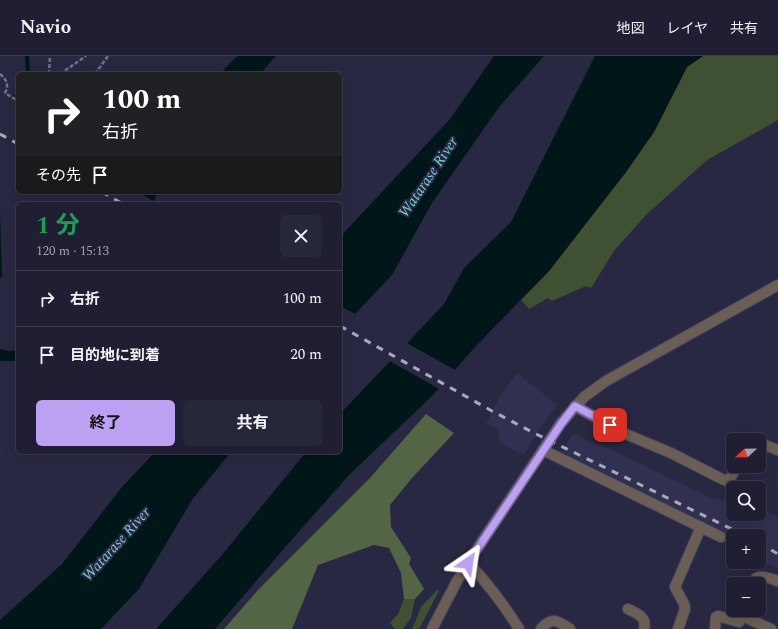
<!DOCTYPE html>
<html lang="ja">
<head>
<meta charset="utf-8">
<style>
	:root { --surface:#1f1e32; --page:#27273a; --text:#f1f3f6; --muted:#a1a2ac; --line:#3c3c4d; --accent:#bca0f2 }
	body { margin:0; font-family:Spectral,"Noto Sans JP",serif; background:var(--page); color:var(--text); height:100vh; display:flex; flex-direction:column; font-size:15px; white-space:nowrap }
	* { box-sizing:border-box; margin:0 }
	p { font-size:13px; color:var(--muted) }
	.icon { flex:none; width:22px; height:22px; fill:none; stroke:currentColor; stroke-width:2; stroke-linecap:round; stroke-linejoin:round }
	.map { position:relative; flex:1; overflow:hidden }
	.drawer { position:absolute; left:16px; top:146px; width:326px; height:252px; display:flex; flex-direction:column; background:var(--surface); border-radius:6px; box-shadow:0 4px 16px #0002,0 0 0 1px var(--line) }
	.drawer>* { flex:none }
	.guide { position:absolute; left:16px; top:16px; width:326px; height:122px; border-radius:6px; box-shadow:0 4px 16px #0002,0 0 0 1px var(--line); background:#202124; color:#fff; overflow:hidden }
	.needle { width:26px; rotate:248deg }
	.tools { position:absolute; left:726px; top:377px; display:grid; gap:8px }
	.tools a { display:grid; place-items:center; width:40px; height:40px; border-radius:6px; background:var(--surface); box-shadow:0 4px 16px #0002,0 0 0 1px var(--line); font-size:20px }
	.pin { position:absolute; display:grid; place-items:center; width:34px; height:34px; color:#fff; margin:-17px; border-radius:8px; box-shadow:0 2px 6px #0006 }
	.me { position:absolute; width:44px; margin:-22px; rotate:32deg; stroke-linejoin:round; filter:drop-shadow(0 0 3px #0008) }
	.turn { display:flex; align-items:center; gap:14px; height:84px; padding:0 20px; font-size:18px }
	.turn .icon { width:52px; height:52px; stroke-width:2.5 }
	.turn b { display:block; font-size:28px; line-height:34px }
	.then { display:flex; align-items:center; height:38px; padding:0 20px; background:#0003; gap:8px; font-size:15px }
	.round { display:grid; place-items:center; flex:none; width:42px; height:42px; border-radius:6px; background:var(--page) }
	.summary { display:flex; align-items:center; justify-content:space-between; height:68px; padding:0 20px }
	h1 { font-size:24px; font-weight:700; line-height:30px; color:#1e9e55 }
	.cta { display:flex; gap:8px; margin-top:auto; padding:8px 20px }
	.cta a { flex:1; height:46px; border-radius:6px; background:var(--accent); color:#111; font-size:16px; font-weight:700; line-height:46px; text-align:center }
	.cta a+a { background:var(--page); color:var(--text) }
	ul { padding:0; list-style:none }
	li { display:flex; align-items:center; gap:12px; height:56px; padding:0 20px; border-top:1px solid var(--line) }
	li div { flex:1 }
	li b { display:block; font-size:15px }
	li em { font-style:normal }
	header { display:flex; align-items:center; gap:24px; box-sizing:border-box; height:56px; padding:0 20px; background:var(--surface); border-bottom:1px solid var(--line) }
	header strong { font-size:19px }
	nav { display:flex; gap:22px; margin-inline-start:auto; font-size:14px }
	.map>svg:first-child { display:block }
</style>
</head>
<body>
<header>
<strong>Navio</strong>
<nav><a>地図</a><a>レイヤ</a><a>共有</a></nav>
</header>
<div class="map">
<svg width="778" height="573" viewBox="0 0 778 573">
	<rect width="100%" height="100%" fill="#292842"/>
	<!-- built -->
	<g fill="#313050">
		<polygon points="517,317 557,349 541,371 524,399 500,387 498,373 486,368 500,340"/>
		<polygon points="573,378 610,393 713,443 733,445 733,458 759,458 759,453 778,461 778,513 759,504 759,480 733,480 562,396"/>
	</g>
	<!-- green -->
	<g fill="#405032">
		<polygon points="703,0 778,0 778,64 707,104 646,159 614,195 591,232 586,230 552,245 548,242 529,253 521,244 549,215 626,116 654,76 687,11"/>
		<polygon points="437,534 439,535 419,573 412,573 421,551"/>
		<polygon points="404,543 415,543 411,562 403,573 395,573 390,567 398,558"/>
	</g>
	<!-- forest -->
	<polygon fill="#536544" points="426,358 454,377 412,422 390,449 391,471 411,502 409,508 424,533 415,543 404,543 401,517 389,492 374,489 318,509 292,573 224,573 258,534 369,423"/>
	<!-- water -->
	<g fill="#001619">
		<polygon points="237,0 276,0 260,18 220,18"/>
		<polygon points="494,0 544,0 499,51 432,147 392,219 340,274 340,181 450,63"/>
		<polygon points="595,0 703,0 687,11 654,76 626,116 549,215 475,291 432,340 350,418 288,488 215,573 156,573 221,500 306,396 340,396 340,358 444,248 464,212 511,166"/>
		<polygon points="122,136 158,136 152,148 114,148"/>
		<polygon points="0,154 2,220 0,223"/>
		<polygon points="0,293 8,295 18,294 18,305 0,305"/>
		<polygon points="155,396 231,396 194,441 139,533 101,573 0,573 0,564 62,508 122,431"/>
	</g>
	<!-- pier -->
	<g fill="#292842">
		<polygon points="119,136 138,136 155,146 154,148 112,148"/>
		<polygon points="340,250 357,259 340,276"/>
		<polygon points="405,286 457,315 441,334 388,304"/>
	</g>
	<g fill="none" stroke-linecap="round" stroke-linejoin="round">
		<!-- stream -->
		<g stroke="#001619" stroke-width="4">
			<polyline points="27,0 28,18"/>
			<polyline points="15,41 18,36"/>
		</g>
		<defs>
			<g id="minor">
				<polyline points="575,350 621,376 671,397 722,423 727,425 730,423 737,410"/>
				<polyline points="759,387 778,394"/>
				<polyline points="543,394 721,481"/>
				<path d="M468 507C488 527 504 549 519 573"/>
				<path d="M754 528 756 522C764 519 771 523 778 525"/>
				<path d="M628 553C638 558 647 561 644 573"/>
				<polyline points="743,555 742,560 771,573"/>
				<polyline points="432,573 457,525 473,499 561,367 584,341 606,325 778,229"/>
				<path d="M541 573C552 560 558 565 570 573"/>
				<polyline points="678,573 685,553 684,548 675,531 701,471"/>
				<polyline points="715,573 716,561 718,560 739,566 742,560"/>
			</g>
		</defs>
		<!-- minor casing -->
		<use href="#minor" stroke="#45455d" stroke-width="12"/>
		<!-- path -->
		<g stroke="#727288" stroke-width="2.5" stroke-dasharray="4 2" stroke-linecap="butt">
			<path d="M0 18C7 24 9 29 5 37L18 45"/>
			<polyline points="49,18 50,0"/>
			<polyline points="60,18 86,0"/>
			<polyline points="95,18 108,0"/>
		</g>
		<!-- minor -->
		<use href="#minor" stroke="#6b5e56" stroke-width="10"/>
		<!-- rail -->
		<g stroke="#a9a9bd" stroke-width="3" stroke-dasharray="7 7" stroke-linecap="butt">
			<polyline points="0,78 18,88"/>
			<polyline points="102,136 123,148"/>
			<polyline points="340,270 492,355 536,378 746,480"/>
			<polyline points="759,487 778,498"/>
		</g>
	</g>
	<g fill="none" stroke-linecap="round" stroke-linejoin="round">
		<defs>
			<polyline id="route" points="468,507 561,368 575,350 610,369"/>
		</defs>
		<!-- route casing -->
		<use href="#route" stroke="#7a689d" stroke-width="10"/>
		<!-- route -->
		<use href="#route" stroke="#bca0f2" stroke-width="7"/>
	</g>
	<g text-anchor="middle" stroke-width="4" stroke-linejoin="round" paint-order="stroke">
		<!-- water labels -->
		<g font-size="15" font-style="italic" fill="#79cfd7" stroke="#292842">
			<text transform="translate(428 121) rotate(-56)" y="5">Watarase River</text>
			<text transform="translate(116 488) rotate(-48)" y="5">Watarase River</text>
		</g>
	</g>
</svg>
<div class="tools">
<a><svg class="needle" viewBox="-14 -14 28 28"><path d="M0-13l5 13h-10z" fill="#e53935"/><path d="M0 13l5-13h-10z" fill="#a1a2ac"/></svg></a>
<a><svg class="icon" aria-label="search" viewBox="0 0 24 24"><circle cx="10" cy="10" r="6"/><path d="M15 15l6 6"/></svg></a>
<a>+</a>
<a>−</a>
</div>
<div class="pin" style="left:610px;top:369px;background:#d93025"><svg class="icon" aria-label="arrive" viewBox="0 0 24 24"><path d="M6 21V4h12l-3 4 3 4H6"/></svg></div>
<svg class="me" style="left:468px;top:507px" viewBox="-20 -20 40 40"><path d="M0-17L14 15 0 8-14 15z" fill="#bca0f2" stroke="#fff" stroke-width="4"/></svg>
<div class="guide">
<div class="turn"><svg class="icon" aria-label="right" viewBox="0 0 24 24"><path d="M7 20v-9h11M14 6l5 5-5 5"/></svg><div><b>100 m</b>右折</div></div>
<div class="then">その先<svg class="icon" aria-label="arrive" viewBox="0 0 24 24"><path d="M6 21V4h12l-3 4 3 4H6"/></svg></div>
</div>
<section class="drawer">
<div class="summary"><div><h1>1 分</h1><p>120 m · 15:13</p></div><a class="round"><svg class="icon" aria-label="close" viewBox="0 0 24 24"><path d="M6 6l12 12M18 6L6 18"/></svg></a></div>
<ul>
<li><svg class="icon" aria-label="right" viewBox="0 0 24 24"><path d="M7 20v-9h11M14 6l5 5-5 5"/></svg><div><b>右折</b></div><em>100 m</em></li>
<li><svg class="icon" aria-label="arrive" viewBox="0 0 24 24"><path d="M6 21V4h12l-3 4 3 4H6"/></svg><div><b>目的地に到着</b></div><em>20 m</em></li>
</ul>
<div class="cta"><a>終了</a><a>共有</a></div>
</section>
</div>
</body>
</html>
